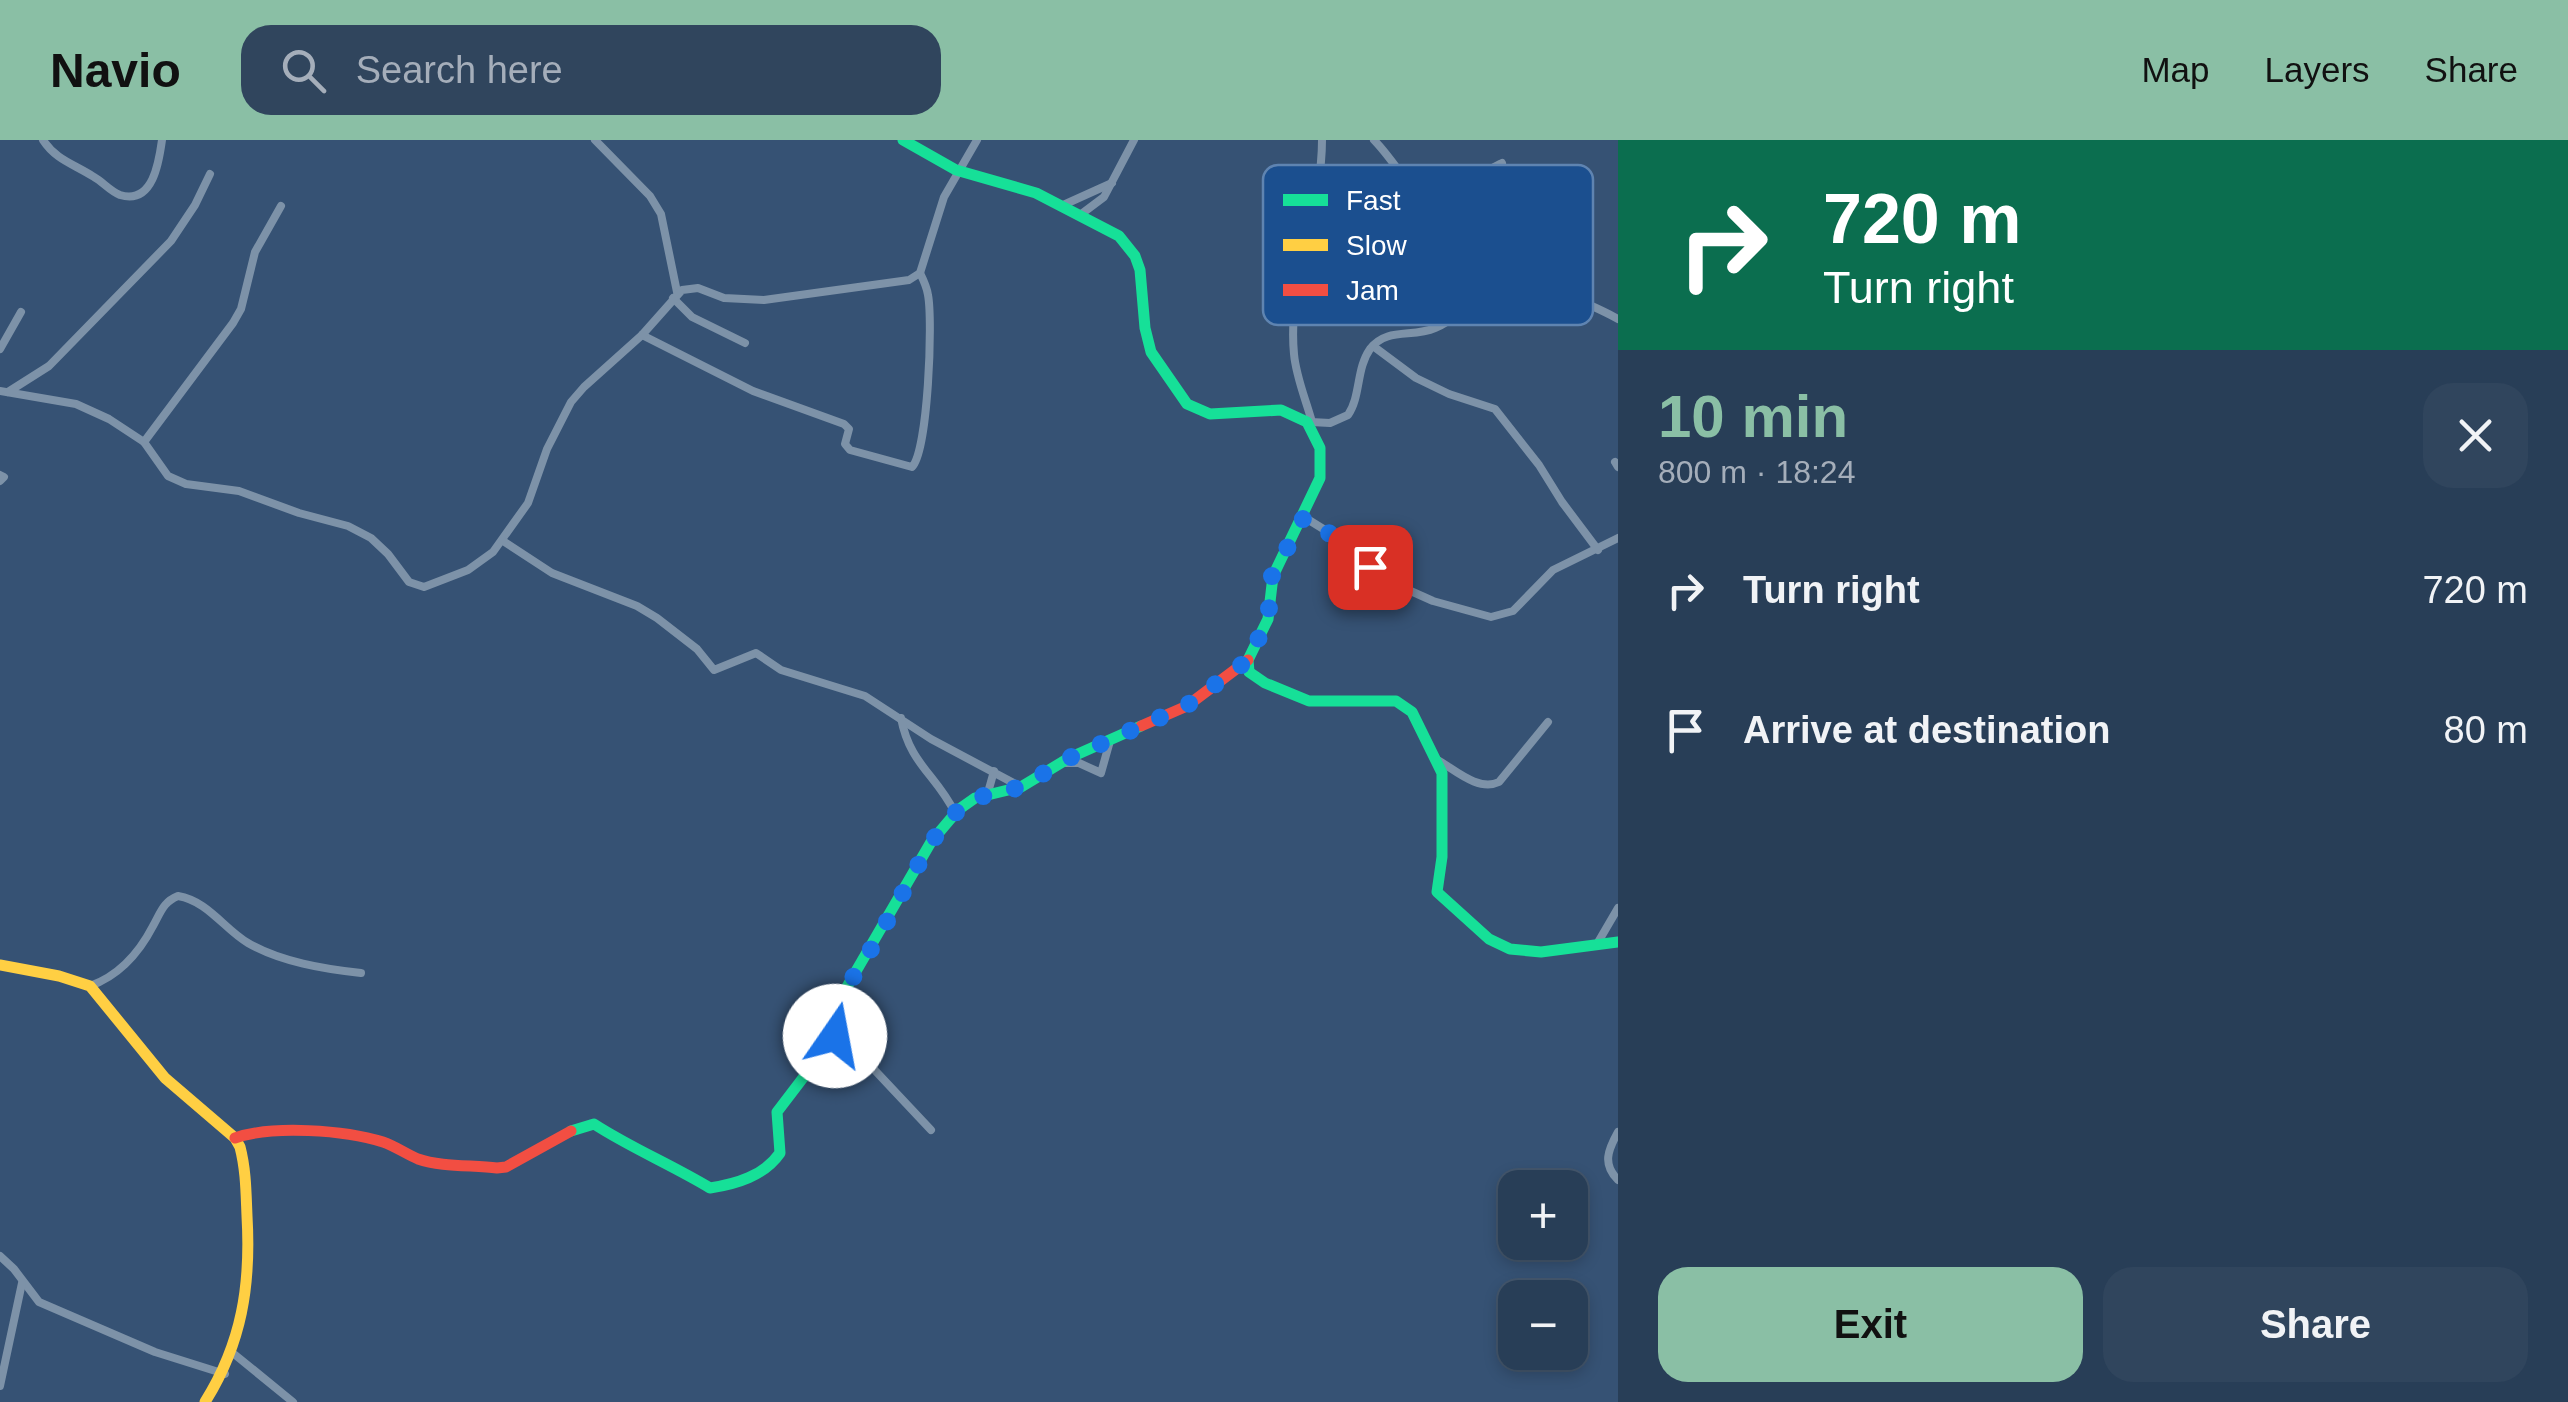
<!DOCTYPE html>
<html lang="en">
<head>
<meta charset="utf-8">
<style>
	:root { --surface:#283e57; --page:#30455d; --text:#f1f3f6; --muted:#a5aeba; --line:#44576d; --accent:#8abfa5 }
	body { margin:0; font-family:Helvetica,sans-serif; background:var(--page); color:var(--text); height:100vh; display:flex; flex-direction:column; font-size:38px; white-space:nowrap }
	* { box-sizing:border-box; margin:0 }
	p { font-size:32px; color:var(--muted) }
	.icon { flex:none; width:55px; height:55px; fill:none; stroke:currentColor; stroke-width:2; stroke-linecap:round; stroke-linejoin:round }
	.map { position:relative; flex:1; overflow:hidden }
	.side { display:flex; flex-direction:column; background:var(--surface); width:950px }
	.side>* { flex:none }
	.banner { background:#0b6e4f; color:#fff; overflow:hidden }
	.buttons { position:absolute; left:1498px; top:1030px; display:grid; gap:20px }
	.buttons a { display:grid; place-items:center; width:90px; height:90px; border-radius:20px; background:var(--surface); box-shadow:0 5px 15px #0003,0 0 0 2px var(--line); font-size:50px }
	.pin { position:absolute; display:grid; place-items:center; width:85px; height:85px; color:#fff; margin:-42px; border-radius:20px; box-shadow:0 5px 15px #0006 }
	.me { position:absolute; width:110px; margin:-55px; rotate:12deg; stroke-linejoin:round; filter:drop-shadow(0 0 8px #0008) }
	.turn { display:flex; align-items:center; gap:35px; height:210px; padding:0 40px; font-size:45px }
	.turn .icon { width:130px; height:130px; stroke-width:2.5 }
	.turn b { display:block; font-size:70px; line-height:85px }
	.round { display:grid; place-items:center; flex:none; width:105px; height:105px; border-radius:30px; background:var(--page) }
	.summary { display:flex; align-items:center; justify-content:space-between; height:170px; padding:0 40px }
	h1 { font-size:60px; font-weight:800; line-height:75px; color:var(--accent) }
	.action { display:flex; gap:20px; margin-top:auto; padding:20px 40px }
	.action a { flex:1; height:115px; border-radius:30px; background:var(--accent); color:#111; font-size:40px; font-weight:800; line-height:115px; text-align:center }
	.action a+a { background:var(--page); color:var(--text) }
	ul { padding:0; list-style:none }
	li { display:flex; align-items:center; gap:30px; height:140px; padding:0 40px }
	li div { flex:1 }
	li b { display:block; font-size:38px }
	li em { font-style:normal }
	header { display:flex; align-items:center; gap:60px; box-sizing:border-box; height:140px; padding:0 50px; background:var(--accent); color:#111 }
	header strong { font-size:48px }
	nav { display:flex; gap:55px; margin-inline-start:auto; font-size:35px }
	.search { width:700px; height:90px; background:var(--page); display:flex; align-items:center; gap:25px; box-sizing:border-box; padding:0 35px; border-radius:30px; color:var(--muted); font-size:38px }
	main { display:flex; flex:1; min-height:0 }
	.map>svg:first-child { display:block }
</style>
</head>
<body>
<header>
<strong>Navio</strong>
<div class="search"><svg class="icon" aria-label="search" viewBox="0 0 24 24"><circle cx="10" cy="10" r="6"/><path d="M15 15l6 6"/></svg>Search here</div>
<nav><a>Map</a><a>Layers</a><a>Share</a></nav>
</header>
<main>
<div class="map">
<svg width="1618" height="1262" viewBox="0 0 1618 1262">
	<rect width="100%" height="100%" fill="#365274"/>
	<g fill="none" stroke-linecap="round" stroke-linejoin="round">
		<!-- street -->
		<g stroke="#7d92a8" stroke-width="8">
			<path d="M43 0C56 20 74 24 94 37 103 42 110 51 120 55 153 65 159 22 162 0"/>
			<polyline points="595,0 650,56 661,74 677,152"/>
			<path d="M1374 0C1402 29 1422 71 1452 96 1500 136 1564 149 1618 179"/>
			<polyline points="1061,66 1112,43"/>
			<polyline points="1430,70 1456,53"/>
			<polyline points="1080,75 1104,57 1134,0"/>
			<path d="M1463 105C1459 45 1445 53 1502 23"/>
			<polyline points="673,158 692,177 745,203"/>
			<path d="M642 195 753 251 844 284 849 289 845 304 850 310 912 327C928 311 933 181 928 155 927 148 923 139 920 133"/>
			<polyline points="1373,206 1416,238 1449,254 1495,269 1539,325 1562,362 1598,410"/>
			<polyline points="0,209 21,172"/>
			<polyline points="0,251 76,264 109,279 144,302 168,336 186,344 239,351 299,373 348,386 371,398 388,414 409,442 424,447 468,430 493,412 528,363 547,309 571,262 584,247 642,195 682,150 698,148 724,158 764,160 909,140 920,133 944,57 977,0"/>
			<polyline points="8,252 49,226 171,101 195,65 210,34"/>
			<path d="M1311 282 1330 283 1348 275C1361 256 1356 229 1370 209 1387 187 1412 198 1435 188 1464 176 1481 147 1506 128"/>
			<path d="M1312 282C1306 260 1296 237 1294 214 1287 141 1322 72 1322 0"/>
			<polyline points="144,302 233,183 241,169 255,112 281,66"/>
			<polyline points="1615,322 1618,327"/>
			<polyline points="0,335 4,337 0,341"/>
			<polyline points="1304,377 1333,395 1395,444 1433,461 1491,477 1513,471 1553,430 1618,398"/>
			<polyline points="503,401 552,433 637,466 657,478 697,509 714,530 756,513 781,530 865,556 931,599 1021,647"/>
			<path d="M901 578C910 625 936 634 955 673"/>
			<path d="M1436 619C1454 629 1478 652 1499 642L1548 582"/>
			<polyline points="1066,623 1079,623 1101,633 1110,601"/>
			<polyline points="987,656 994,631"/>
			<polyline points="1597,804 1618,768"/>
			<path d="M90 846C118 836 139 813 153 786 161 772 163 762 178 756 208 761 224 789 248 803 281 822 324 829 361 833"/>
			<polyline points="837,890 931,990"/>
			<path d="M1618 992C1608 1010 1602 1024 1618 1040"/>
			<polyline points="0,1116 14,1129 39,1162 155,1212 225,1234"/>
			<polyline points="234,1214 293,1262"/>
			<polyline points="0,1246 22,1143"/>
		</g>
		<!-- fast -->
		<g stroke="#16e098" stroke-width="11">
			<polyline points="903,0 956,30 1036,53 1119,96 1135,116 1140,130 1145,188 1151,212 1187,264 1210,274 1281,270 1307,282 1320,308 1320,338 1273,436 1268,479 1248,520 1249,532 1265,543 1309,561 1396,561 1412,572 1442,633 1442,717 1437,752 1489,799 1510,809 1541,812 1618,802"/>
			<path d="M571 991 594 984C631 1008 672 1025 710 1048 736 1044 764 1036 780 1013L777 972 835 896 837 864 931 702 958 670 975 658 1021 647 1069 618 1141 586"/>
		</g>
		<!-- slow -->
		<path stroke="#ffcf43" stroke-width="11" d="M0 825 59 836 90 846 165 938 235 998 240 1007C246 1030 246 1053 247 1076 251 1145 242 1203 205 1262"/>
		<!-- jam -->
		<g stroke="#f24e42" stroke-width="11">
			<polyline points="1141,586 1187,566 1248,520"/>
			<path d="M235 998C272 985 345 990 383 1002 395 1006 406 1014 418 1019 441 1027 473 1025 497 1028L506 1027 571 991"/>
		</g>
	</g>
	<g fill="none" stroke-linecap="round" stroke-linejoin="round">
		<!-- route -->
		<polyline stroke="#1a73e8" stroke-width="18" stroke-dasharray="0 32.4" points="835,896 838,885 836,864 875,803 931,702 958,670 975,658 1021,647 1069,618 1186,566 1248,520 1268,479 1272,436 1304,377 1347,405 1370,427"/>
	</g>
	<!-- legend -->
	<rect x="1263" y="25" width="330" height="160" rx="15" fill="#1b4f8f" stroke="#5f84b1" stroke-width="2.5"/>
	<rect x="1283" y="54" width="45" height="12" fill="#16e098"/>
	<rect x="1283" y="99" width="45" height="12" fill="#ffcf43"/>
	<rect x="1283" y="144" width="45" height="12" fill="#f24e42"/>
	<g font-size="28" fill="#fff">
		<text x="1346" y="70">Fast</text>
		<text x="1346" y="115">Slow</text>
		<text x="1346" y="160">Jam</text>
	</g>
</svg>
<div class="buttons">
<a>+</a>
<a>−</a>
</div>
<div class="pin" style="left:1370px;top:427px;background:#d93025"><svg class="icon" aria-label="arrive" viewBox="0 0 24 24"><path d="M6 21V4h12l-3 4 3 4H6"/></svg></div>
<svg class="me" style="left:835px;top:896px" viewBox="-20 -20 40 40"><circle r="19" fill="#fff"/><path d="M0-13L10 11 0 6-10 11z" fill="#1a73e8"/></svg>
</div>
<section class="side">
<div class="banner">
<div class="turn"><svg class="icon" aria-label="right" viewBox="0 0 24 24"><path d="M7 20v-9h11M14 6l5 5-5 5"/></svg><div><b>720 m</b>Turn right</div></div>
</div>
<div class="summary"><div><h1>10 min</h1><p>800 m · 18:24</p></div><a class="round"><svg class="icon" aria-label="close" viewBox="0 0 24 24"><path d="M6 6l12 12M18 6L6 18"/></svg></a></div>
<ul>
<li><svg class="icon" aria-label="right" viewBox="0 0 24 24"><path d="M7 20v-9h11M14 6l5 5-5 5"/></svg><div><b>Turn right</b></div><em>720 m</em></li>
<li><svg class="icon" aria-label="arrive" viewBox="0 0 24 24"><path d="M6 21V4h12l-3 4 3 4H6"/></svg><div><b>Arrive at destination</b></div><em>80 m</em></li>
</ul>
<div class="action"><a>Exit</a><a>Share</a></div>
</section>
</main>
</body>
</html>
